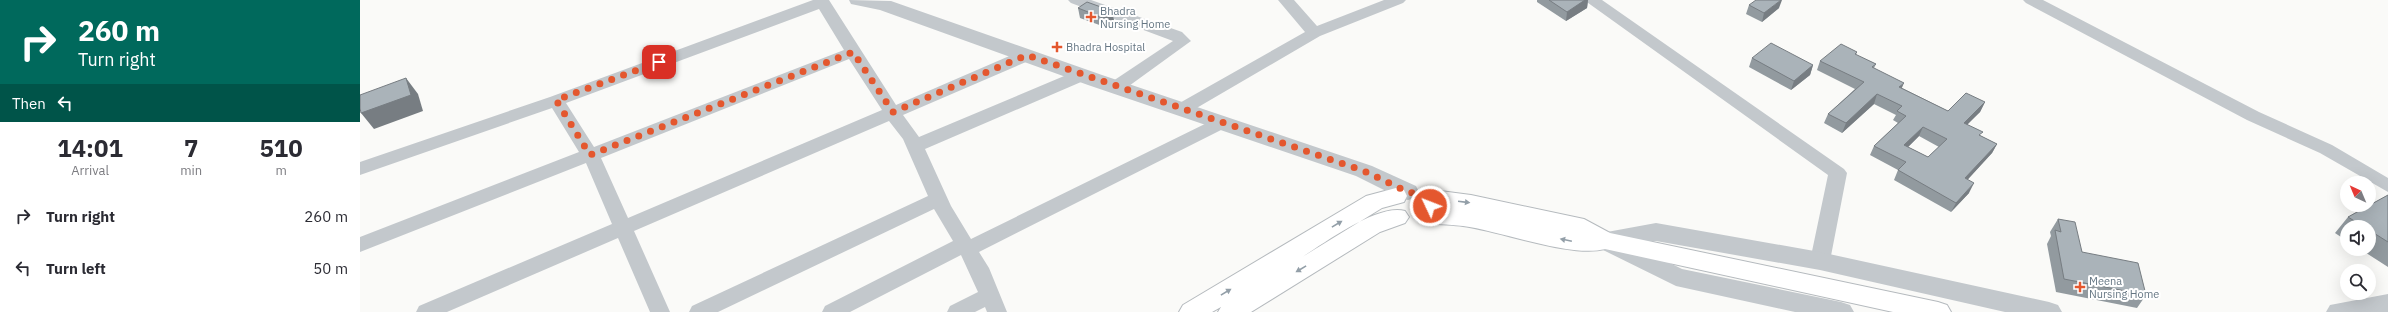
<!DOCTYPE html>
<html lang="en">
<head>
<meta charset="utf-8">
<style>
	:root { --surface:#fff; --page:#f2f2f3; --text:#2b2b33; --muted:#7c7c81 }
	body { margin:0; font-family:"IBM Plex Sans",sans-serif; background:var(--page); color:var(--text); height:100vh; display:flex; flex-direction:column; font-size:15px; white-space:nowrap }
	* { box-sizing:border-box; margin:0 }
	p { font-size:13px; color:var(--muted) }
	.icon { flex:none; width:22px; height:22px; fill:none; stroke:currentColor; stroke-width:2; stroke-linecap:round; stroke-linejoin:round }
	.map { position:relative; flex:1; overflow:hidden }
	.side { display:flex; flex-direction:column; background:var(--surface); width:360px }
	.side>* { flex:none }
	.guide { background:#00695c; color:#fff; overflow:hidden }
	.needle { width:26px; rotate:316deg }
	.tools { position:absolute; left:1980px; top:176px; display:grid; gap:8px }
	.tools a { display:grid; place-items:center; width:36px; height:36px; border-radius:50%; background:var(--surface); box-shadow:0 4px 16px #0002; font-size:20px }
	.pin { position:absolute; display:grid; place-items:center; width:34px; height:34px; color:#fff; margin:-17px; border-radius:8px; box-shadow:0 2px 6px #0006 }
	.me { position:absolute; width:44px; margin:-22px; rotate:313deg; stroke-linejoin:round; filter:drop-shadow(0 0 3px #0008) }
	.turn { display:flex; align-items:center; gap:14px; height:84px; padding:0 12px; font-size:18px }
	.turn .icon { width:52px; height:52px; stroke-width:2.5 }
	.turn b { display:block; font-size:28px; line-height:34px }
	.then { display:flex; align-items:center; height:38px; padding:0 12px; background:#0003; gap:8px; font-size:15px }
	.eta { display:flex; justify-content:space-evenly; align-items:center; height:68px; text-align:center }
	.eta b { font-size:24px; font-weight:700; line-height:28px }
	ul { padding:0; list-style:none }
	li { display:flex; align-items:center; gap:12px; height:52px; padding:0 12px }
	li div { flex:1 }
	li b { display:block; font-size:15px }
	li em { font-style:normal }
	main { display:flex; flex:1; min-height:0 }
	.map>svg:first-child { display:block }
</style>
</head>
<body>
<main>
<section class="side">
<div class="guide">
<div class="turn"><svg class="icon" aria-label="right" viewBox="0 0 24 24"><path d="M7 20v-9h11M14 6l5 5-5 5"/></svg><div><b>260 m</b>Turn right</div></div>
<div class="then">Then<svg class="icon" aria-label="left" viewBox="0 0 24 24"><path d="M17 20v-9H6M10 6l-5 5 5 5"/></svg></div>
</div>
<div class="eta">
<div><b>14:01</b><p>Arrival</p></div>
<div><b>7</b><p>min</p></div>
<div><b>510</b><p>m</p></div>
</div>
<ul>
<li><svg class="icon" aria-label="right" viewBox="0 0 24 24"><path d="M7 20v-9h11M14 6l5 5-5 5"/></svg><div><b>Turn right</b></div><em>260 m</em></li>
<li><svg class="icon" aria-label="left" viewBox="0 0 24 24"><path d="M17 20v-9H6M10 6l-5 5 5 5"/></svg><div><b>Turn left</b></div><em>50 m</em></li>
</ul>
</section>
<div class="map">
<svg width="2028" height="312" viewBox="0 0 2028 312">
	<rect width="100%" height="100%" fill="#fafaf8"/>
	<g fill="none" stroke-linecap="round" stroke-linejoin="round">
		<defs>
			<g id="primary">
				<path d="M1036 188 1044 190 1047 196 1044 202 1022 208 939 259C963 244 1018 203 1045 211L1049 217 1045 223 1020 232 891 312H858L861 307 852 312H819L823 305 1006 196Z"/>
				<path d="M1065 189 1111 195 1224 219 1250 233 1578 302 1587 305 1591 312H1533L1245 249C1211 258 1141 231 1103 226 1088 224 1073 225 1058 221L1054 215 1058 209 1066 207 1092 209 1057 203 1054 197 1057 191Z"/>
			</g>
		</defs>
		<!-- primary casing -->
		<use href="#primary" stroke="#b5babe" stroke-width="2"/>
		<!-- minor -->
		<g fill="#c3c8cc" fill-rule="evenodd">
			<path d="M453 0H469L536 105 661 51H673L675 55 673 59 543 115 559 137 716 71H728L730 75 728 79 565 149 591 206 611 239 855 119 861 117 867 119 870 123 867 127 619 252 629 268 647 312H627L625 307 615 312H587L590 306 618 292 601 255 490 312H462L465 306 593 241 574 209 358 312H329L332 306 568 196 543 139 529 121 274 231 310 312H290L258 238 87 312H56L59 306 252 224 226 163 0 252V237L219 152 192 108 0 175V162L190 97ZM459 9 484 50 234 147 206 103ZM489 59 522 110 268 218 241 158Z"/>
			<polygon points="708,0 731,0 822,32 831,41 762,91 750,91 748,87 750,83 813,41 711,3"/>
			<polygon points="918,0 934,0 957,26 1024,0 1046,0 1043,3 960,36 828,113 816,113 813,109 816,105 945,32"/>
			<polygon points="1224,0 1242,0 1484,169 1487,173 1470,261 1467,266 1460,268 1453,266 1450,261 1468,175"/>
			<polygon points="1663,0 1683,0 1899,112 1972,145 2028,178 2028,192 1960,153 1887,120 1666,3"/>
		</g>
		<!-- tertiary -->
		<g fill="#c3c8cc" fill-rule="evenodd">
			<polygon points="489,0 531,1 742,75 1012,166 1056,186 1059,192 1056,198 1048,200 1040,198 996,176 728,85 520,10 491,4"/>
			<polygon points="1296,223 1460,252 1689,302 1698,305 1702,312 1645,312 1460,270 1296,241 1272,244 1322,269 1481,302 1490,305 1494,312 1435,312 1316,286 1239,248 1232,240 1236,234"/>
			<polygon points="2028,294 2028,312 1966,312 1970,305"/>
		</g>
		<!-- primary -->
		<use href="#primary" fill="#fff" fill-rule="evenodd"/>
	</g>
	<!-- wall -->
	<g fill="#929a9f" fill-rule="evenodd">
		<polygon points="1177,0 1228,0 1227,8 1206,21 1177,2"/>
		<polygon points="1389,5 1419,8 1402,22 1386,14"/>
		<polygon points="718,8 752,11 754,21 745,27 720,18"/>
		<path d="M1497 52 1496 55 1516 64 1514 68 1542 88 1588 111 1625 102 1620 112 1607 124 1621 136 1637 144 1632 153 1607 180 1609 193 1591 212 1534 180 1538 170 1510 155 1514 146 1538 123 1533 120 1536 115 1514 104 1482 133 1464 123 1468 114 1495 89 1457 70 1460 61ZM1559 136 1579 147 1568 157 1548 147Z"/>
		<polygon points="1392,58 1453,65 1450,75 1431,90 1389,67"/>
		<polygon points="2028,195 2028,267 2000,249 2009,249 2009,227 1987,227 1987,241 1975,233 1988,217"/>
		<polygon points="1698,219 1722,252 1786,295 1777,308 1696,292 1687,244 1691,236 1690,232"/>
	</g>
	<!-- shaded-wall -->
	<g fill="#777d82">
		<polygon points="1225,0 1228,0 1227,8 1206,21 1207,12"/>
		<polygon points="1421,0 1422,0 1419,8 1402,22 1404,13"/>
		<polygon points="752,11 754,21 745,27 743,18"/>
		<polygon points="1453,65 1450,75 1431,90 1434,81"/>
		<polygon points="46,78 58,94 63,111 14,129 1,113"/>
		<polygon points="1544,83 1540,92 1539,87"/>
		<polygon points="1517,94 1514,104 1482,133 1486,123"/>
		<polygon points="1625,102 1620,112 1600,132 1604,123"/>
		<polygon points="1563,127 1559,136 1540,155 1544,145"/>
		<polygon points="1637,144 1632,153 1600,188 1605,178"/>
		<polygon points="1614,183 1609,193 1591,212 1596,203"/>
	</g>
	<!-- building -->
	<g fill="#aab3b9" stroke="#777d82" fill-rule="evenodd">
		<polygon points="1189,0 1225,0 1207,12"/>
		<polygon points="1396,0 1421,0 1404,13 1389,5"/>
		<polygon points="727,2 752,11 743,18 718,8"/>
		<polygon points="1411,43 1453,65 1434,81 1392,58"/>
		<path d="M1481 44 1497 52 1495 54 1516 64 1512 67 1544 83 1539 87 1588 111 1606 93 1625 102 1604 123 1623 132 1619 135 1637 144 1605 178 1614 183 1596 203 1538 170 1546 162 1514 146 1546 116 1537 111 1542 106 1517 94 1486 123 1468 114 1504 82 1460 61ZM1563 127 1587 139 1568 157 1544 145Z"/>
		<polygon points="46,78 51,95 1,113 0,108 0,95"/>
		<polygon points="2028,195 2028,242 2009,230 2009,227 2004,227 1988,217"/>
		<polygon points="1698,219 1715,222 1722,252 1778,263 1786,295 1704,279 1695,230 1701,232"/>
	</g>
	<!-- one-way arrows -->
	<defs><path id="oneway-solid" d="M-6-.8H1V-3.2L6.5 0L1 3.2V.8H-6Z"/></defs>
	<g fill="#939fa8">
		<use href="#oneway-solid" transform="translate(1104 202) rotate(7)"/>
		<use href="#oneway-solid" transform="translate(977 224) rotate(-31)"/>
		<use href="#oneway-solid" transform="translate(1206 240) rotate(-168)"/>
		<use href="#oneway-solid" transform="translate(941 269) rotate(149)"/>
		<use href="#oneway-solid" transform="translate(866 292) rotate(-31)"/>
	</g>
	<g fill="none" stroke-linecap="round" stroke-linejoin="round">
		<!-- route -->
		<polyline stroke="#e4572e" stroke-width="7" stroke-dasharray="0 12.6" points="299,62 196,100 230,155 493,52 533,112 667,55 1004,171 1048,192 1060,194 1065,197 1070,206"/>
	</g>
	<!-- markers -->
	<g fill="#e4572e" stroke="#fff" stroke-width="1.5">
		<path d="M729 11h4v4h4v4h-4v4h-4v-4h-4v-4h4z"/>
		<path d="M695 41h4v4h4v4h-4v4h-4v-4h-4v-4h4z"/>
		<path d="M1718 281h4v4h4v4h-4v4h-4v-4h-4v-4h4z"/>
	</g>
	<g text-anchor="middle" stroke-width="4" stroke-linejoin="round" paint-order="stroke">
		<!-- poi labels -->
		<g font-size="11" fill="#657683" stroke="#fff" text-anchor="start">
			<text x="740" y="15">Bhadra<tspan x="740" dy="13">Nursing Home</tspan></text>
			<text x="706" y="51">Bhadra Hospital</text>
			<text x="1729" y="285">Meena<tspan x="1729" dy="13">Nursing Home</tspan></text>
		</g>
	</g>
</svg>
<div class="tools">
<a><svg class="needle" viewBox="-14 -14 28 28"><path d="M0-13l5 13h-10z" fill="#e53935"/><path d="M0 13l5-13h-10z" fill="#7c7c81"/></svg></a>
<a><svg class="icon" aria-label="sound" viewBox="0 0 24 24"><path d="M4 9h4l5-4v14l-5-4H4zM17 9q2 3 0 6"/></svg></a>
<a><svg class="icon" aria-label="search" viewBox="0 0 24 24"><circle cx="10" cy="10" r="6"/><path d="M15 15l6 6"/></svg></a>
</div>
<div class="pin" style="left:299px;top:62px;background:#d93025"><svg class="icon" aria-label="arrive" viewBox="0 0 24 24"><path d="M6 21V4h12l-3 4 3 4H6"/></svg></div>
<svg class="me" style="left:1070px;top:206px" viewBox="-20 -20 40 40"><circle r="17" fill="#e4572e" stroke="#fff" stroke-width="3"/><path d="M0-11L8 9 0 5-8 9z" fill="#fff"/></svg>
</div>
</main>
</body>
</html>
